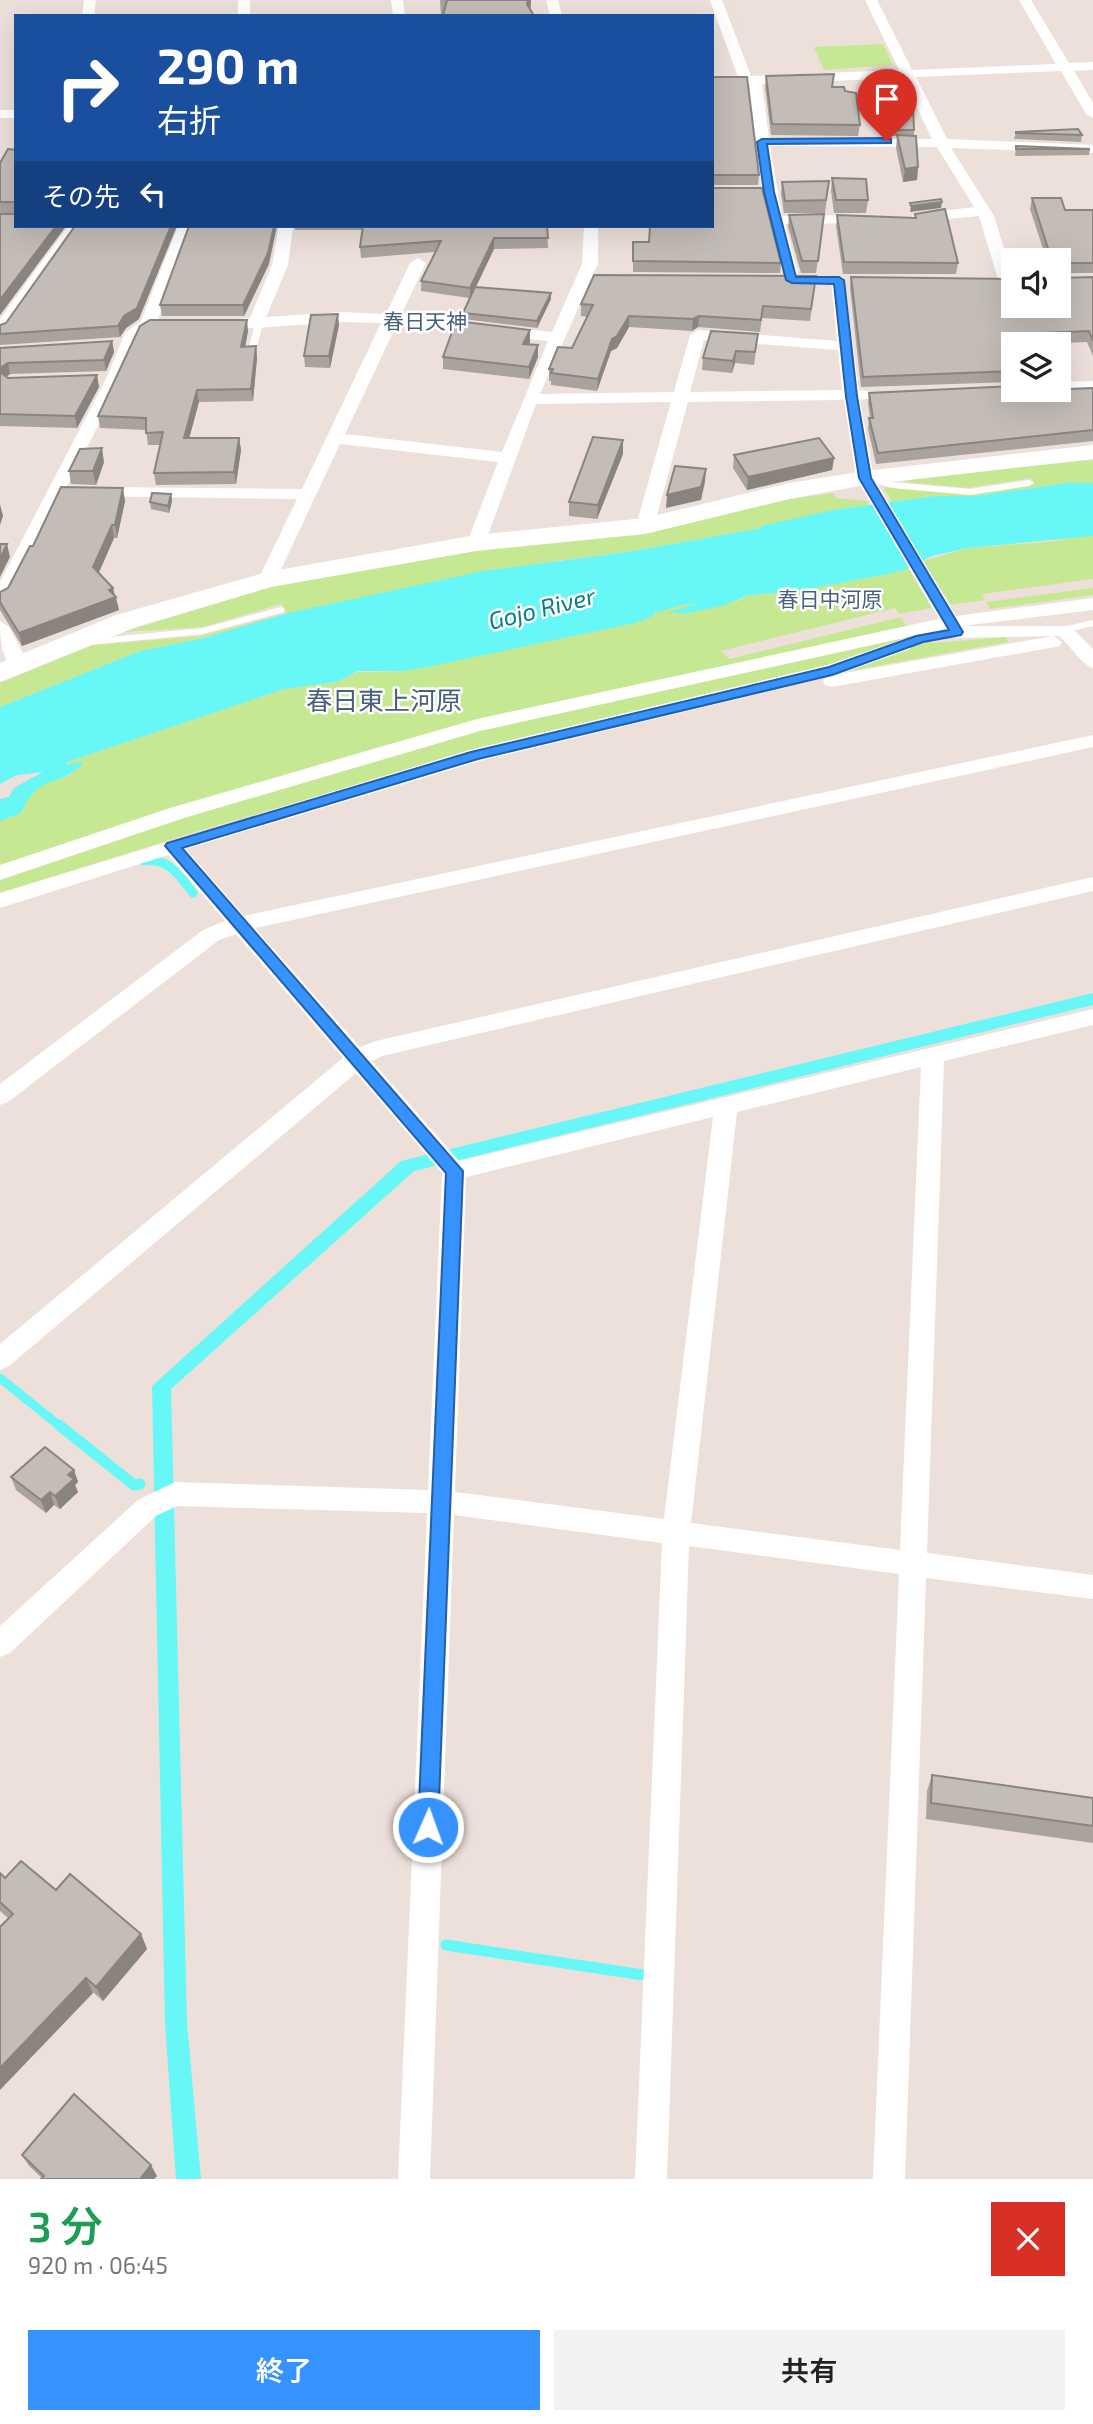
<!DOCTYPE html>
<html lang="ja">
<head>
<meta charset="utf-8">
<style>
	:root { --surface:#fff; --page:#f2f2f2; --text:#222; --muted:#767676; --accent:#3692ff }
	body { margin:0; font-family:"Exo 2","Noto Sans JP",sans-serif; background:var(--page); color:var(--text); height:100vh; display:flex; flex-direction:column; font-size:26px; white-space:nowrap }
	* { box-sizing:border-box; margin:0 }
	p { font-size:23px; color:var(--muted) }
	.icon { flex:none; width:38px; height:38px; fill:none; stroke:currentColor; stroke-width:2; stroke-linecap:round; stroke-linejoin:round }
	.map { position:relative; height:2179px; overflow:hidden }
	.drawer { display:flex; flex-direction:column; background:var(--surface); flex:1 }
	.drawer>* { flex:none }
	.hud { position:absolute; left:14px; top:14px; width:700px; height:214px; border-radius:0px; box-shadow:0 7px 28px #0002; background:#1a4fa0; color:#fff; overflow:hidden }
	.fabs { position:absolute; left:1001px; top:248px; display:grid; gap:14px }
	.fabs a { display:grid; place-items:center; width:70px; height:70px; border-radius:0px; background:var(--surface); box-shadow:0 7px 28px #0002; font-size:35px }
	.pin { position:absolute; display:grid; place-items:center; width:60px; height:60px; color:#fff; margin:-72px -30px; border-radius:50% 50% 50% 0; rotate:-45deg; box-shadow:0 0 7px #0007 }
	.pin .icon { rotate:45deg }
	.me { position:absolute; width:77px; margin:-38px; rotate:2deg; stroke-linejoin:round; filter:drop-shadow(0 0 5px #0008) }
	.turn { display:flex; align-items:center; gap:24px; height:147px; padding:0 28px; font-size:32px }
	.turn .icon { width:91px; height:91px; stroke-width:2.5 }
	.turn b { display:block; font-size:49px; line-height:60px }
	.then { display:flex; align-items:center; height:66px; padding:0 28px; background:#0003; gap:14px; font-size:26px }
	.round { display:grid; place-items:center; flex:none; width:74px; height:74px; border-radius:0px; background:var(--page) }
	.head { display:flex; align-items:center; justify-content:space-between; height:119px; padding:0 28px }
	h1 { font-size:42px; font-weight:600; line-height:52px; color:#1e9e55 }
	.button { display:flex; gap:14px; margin-top:auto; padding:14px 28px }
	.button a { flex:1; height:80px; border-radius:0px; background:var(--accent); color:#fff; font-size:28px; font-weight:600; line-height:80px; text-align:center }
	.button a+a { background:var(--page); color:var(--text) }
	.map>svg:first-child { display:block }
</style>
</head>
<body>
<div class="map">
<svg width="1093" height="2179" viewBox="0 0 1093 2179">
	<rect width="100%" height="100%" fill="#ede0da"/>
	<!-- green -->
	<g fill="#c7e893">
		<polygon points="883,44 893,65 824,70 814,47"/>
		<polygon points="1093,460 1093,483 1066,483 975,496 935,496 892,502 883,487 972,494 1035,484 1031,478 968,488 903,482 918,477"/>
		<polygon points="833,493 836,498 867,501 869,505 833,510 762,528 627,552 555,561 288,613 200,639 140,651 0,707 0,683 93,645 200,636 287,613 281,604 203,627 123,632 274,586 471,550 642,533 790,499"/>
		<polygon points="1079,536 1093,536 1093,579 982,594 985,600 951,605 923,561 967,548 1056,541"/>
		<polygon points="908,568 932,608 899,614 895,608 721,651 729,659 901,617 906,626 464,724 375,748 162,812 0,867 0,821 21,813 28,797 42,783 71,775 67,762 284,689 337,682 358,672 404,671 427,667 686,604 693,602 694,605 737,601 749,595 792,592"/>
		<polygon points="1093,588 1093,595 990,609 986,602"/>
		<polygon points="915,635 828,665 489,746 198,831 0,893 0,878 187,815 421,746 494,727"/>
		<polygon points="1006,637 1008,642 848,671 847,667 924,640 933,643"/>
	</g>
	<!-- water -->
	<g fill="#66f7f6">
		<path d="M1066 483H1093V536L967 548 932 556 904 570 887 574 792 592 749 595 722 606 687 613H667L695 604H686L654 613 653 616 635 623 427 667 404 671H358L337 682 284 689 67 762V765L81 762 82 765C55 789 39 773 21 813L0 821V799L9 797 14 788 43 772 17 775 0 784V707L140 651 200 639 288 613 483 571 627 552 762 528 761 526 833 510 935 496H975Z"/>
		<polygon points="1093,993 1093,1005 414,1171 171,1389 187,2023 201,2179 176,2179 165,2023 152,1386 401,1161"/>
	</g>
	<g fill="none" stroke-linecap="round" stroke-linejoin="round">
		<!-- stream-far1 -->
		<g stroke="#66f7f6" stroke-width="9">
			<path d="M144 861C168 857 180 876 193 893"/>
			<polyline points="0,1378 61,1427"/>
		</g>
		<!-- stream -->
		<g stroke="#66f7f6" stroke-width="11">
			<polyline points="59,1425 134,1485 140,1484"/>
			<polyline points="446,1945 643,1975"/>
		</g>
		<!-- lane -->
		<g fill="#fff" fill-rule="evenodd">
			<polygon points="259,320 263,323 256,351 249,353 248,351 255,323"/>
			<polygon points="870,476 892,482 970,489 1029,480 1034,483 1029,486 970,495 892,488 867,481 867,477"/>
			<polygon points="281,607 284,608 284,612 203,634 89,645 84,642 89,639 203,628"/>
			<polygon points="1093,620 1093,626 1063,633 1058,630 1059,628"/>
		</g>
		<!-- street -->
		<g fill="#fff" fill-rule="evenodd">
			<polygon points="84,0 96,0 94,16 82,16"/>
			<rect x="238" y="0" width="12" height="16"/>
			<polygon points="391,0 403,0 405,16 393,16"/>
			<polygon points="546,0 558,0 562,16 550,16"/>
			<path d="M710 0H722L751 76 899 70 865 0H877L912 70 1056 64 1019 0H1031L1069 63 1093 62V70L1074 71 1093 103V118L1086 114 1061 71 916 77 947 139 1093 145V153L951 148 994 216 1013 278 1012 285H1002L999 282 979 216 916 222 909 218 916 214 974 207 937 147 770 146 782 216 868 215 875 219 868 223 785 224 800 280 797 283H787L762 192 749 84 712 86V78L738 77ZM903 78 932 139 769 138 762 84Z"/>
			<rect x="0" y="110" width="16" height="8"/>
			<polygon points="68,226 82,226 6,333 0,335 0,319"/>
			<polygon points="178,226 192,226 158,319 171,319 179,324 171,329 151,329 140,336 122,379 9,599 0,604 0,582 106,379 125,333 141,321"/>
			<path d="M279 226H293L288 265 266 317 342 312 386 314 410 263 418 258 426 263 401 315 552 332 582 264 584 226H598V264L593 274H622L630 279 622 284H589L540 394 674 392 690 335 698 330 837 341 831 280 834 277H844L859 390 872 392 874 395 872 398 860 400 874 478 956 616 1093 598V610L962 626H1070L1093 649V668C1082 665 1069 644 1059 636L956 638 949 636 945 629 480 731 184 818 0 880V865L170 808 477 719 939 619 856 478 844 400 688 402 654 526 645 531 636 526 671 402 536 404 485 543 476 548 467 543 498 462 340 444 276 580 267 585 258 580 297 499 88 496 85 492 94 487 302 489 381 323 342 322 256 328 213 327 211 324 213 321 250 318 272 265ZM397 324 548 341 502 452 345 434ZM704 340 838 350 842 390 690 392Z"/>
			<polygon points="1093,381 1093,391 1053,390 1059,390 1059,382"/>
			<path d="M0 621 9 627 29 665 27 669 20 671C1 666 0 638 0 621Z"/>
			<path d="M1053 636 1062 642 1060 646 832 687 825 685 823 681 825 678 480 761 186 849 244 916 1093 735V747L255 928 360 1047 376 1041 1093 877V891L382 1056 372 1061 459 1161 1093 1009V1025L944 1061 927 1553 1093 1575V1599L926 1578 905 2179H873L899 1574 689 1546 667 2179H635L662 1543 454 1515 430 2179H398L427 1513 177 1506 156 1516 10 1653 0 1657V1626L138 1500 175 1482 428 1490 442 1173 356 1073 9 1366 0 1370V1344L343 1058 236 934 219 940 8 1102 0 1105V1084L203 930 225 921 168 855 0 908V893L469 750 827 665 903 639 910 641 912 645 910 649 840 674ZM921 1067 900 1550 691 1523 737 1112ZM713 1117 664 1519 455 1492 466 1177Z"/>
		</g>
		<!-- secondary -->
		<polygon fill="#fff" fill-rule="evenodd" points="1093,445 1093,459 865,485 789,499 645,534 476,551 271,587 136,627 0,682 0,663 116,615 267,572 476,535 645,518 789,483 865,471"/>
	</g>
	<!-- wall -->
	<g fill="#a9a29d">
		<polygon points="440,0 531,0 531,10 534,16 441,16"/>
		<polygon points="766,76 832,87 845,91 860,125 858,136 771,135 765,87"/>
		<polygon points="712,77 759,175 758,185 712,185"/>
		<polygon points="889,107 914,130 914,136 918,167 917,180 903,182 896,148 897,136 893,136 888,114"/>
		<polygon points="1016,132 1082,135 1081,142 1014,139"/>
		<polygon points="1016,146 1090,149 1089,155 1015,156"/>
		<polygon points="16,150 16,226 66,226 0,315 0,214 16,214 0,213 0,163"/>
		<polygon points="832,178 868,200 866,213 834,213 831,191"/>
		<polygon points="829,181 825,213 784,213 781,194 782,182"/>
		<polygon points="1032,198 1065,210 1093,210 1093,273 1060,273 1061,278 1093,277 1093,356 1087,342 1013,345 1013,382 861,387 850,288 851,277 1013,306 1059,261 1033,261 1034,258 1046,258 1030,209"/>
		<polygon points="915,214 958,263 956,274 843,274 836,226 837,215 914,218"/>
		<polygon points="789,215 823,226 816,273 801,273 788,227"/>
		<polygon points="294,226 547,226 548,248 494,249 476,287 551,299 537,328 463,319 463,313 469,298 421,291 421,281 435,252 361,258 360,247 363,230 295,230"/>
		<polygon points="633,242 649,242 781,263 780,273 633,272"/>
		<polygon points="269,264 244,316 162,316 160,305"/>
		<polygon points="815,288 810,321 762,318 760,332 698,327 692,331 629,327 617,348 611,351 597,391 551,385 551,381 549,381 549,369 572,348 588,317 581,316 581,304"/>
		<polygon points="139,319 126,328 120,337 0,345 0,325"/>
		<polygon points="339,325 330,368 305,367 304,356"/>
		<polygon points="248,331 245,347 256,346 257,358 253,401 199,402 189,438 239,438 241,450 236,484 156,485 154,473 160,445 148,445 146,430 100,428 98,416"/>
		<polygon points="758,334 754,365 735,363 732,373 702,370 703,358"/>
		<polygon points="112,341 114,352 106,371 10,374 6,377 8,378 97,375 99,387 77,428 0,426 0,348"/>
		<polygon points="530,342 529,344 538,345 538,357 529,379 443,369 443,357"/>
		<polygon points="1093,388 1093,441 876,464 868,429 869,418 870,418 868,403 869,393"/>
		<polygon points="623,454 597,519 569,516 569,502"/>
		<polygon points="734,455 834,458 832,470 747,490 733,468"/>
		<polygon points="104,462 96,485 71,484 69,471"/>
		<polygon points="171,494 172,501 169,513 151,509 150,502"/>
		<polygon points="125,501 117,538 114,538 99,572 116,597 119,610 22,646 0,610 0,592 8,588 33,546"/>
		<polygon points="74,1470 78,1482 75,1485 78,1492 60,1509 54,1505 46,1513 16,1490 11,1477"/>
		<polygon points="932,1775 1093,1798 1093,1843 926,1819 927,1791"/>
		<polygon points="0,1873 5,1878 56,1890 141,1934 147,1949 103,2001 0,1911"/>
		<polygon points="22,2155 157,2176 154,2179 41,2179 42,2178 29,2166"/>
	</g>
	<!-- shaded-wall -->
	<g fill="#89847f">
		<polygon points="528,0 531,0 529,16 527,4"/>
		<polygon points="918,167 917,180 903,182 905,169"/>
		<polygon points="942,202 941,208 910,212 911,206"/>
		<polygon points="56,226 66,226 0,315 0,300"/>
		<polygon points="171,226 177,226 139,319 126,328 120,337 118,326"/>
		<polygon points="274,226 277,226 269,264 244,316 243,305"/>
		<polygon points="494,238 494,249 470,299 470,288"/>
		<polygon points="551,293 551,299 537,328 537,321"/>
		<polygon points="338,314 339,325 330,368 329,356"/>
		<polygon points="629,316 629,327 617,348 611,351 597,391 598,379 612,339"/>
		<polygon points="699,316 698,327 692,331 693,319"/>
		<polygon points="247,320 248,331 243,359 241,347"/>
		<polygon points="530,330 530,342 523,356 523,344"/>
		<polygon points="112,341 114,352 106,371 104,360"/>
		<polygon points="538,345 538,357 529,379 529,367"/>
		<polygon points="256,346 257,358 253,401 251,389"/>
		<polygon points="736,351 735,363 732,373 733,361"/>
		<polygon points="8,363 10,374 0,381 0,368"/>
		<polygon points="97,375 99,387 77,428 75,416"/>
		<polygon points="197,390 199,402 186,450 184,438"/>
		<polygon points="239,438 241,450 236,484 234,472"/>
		<polygon points="623,440 623,454 597,519 598,505"/>
		<polygon points="102,448 104,462 96,485 93,471"/>
		<polygon points="834,458 832,470 747,490 748,477"/>
		<polygon points="706,469 705,482 701,500 666,508 667,495"/>
		<polygon points="123,488 125,501 117,538 115,525"/>
		<polygon points="171,494 172,501 169,513 168,506"/>
		<polygon points="0,504 3,516 0,525"/>
		<polygon points="112,525 114,538 96,579 93,567"/>
		<polygon points="7,544 10,557 0,577 0,559"/>
		<polygon points="113,588 119,610 22,646 19,633"/>
		<polygon points="74,1470 78,1482 75,1485 78,1492 60,1509 55,1496 68,1475"/>
		<polygon points="50,1492 54,1505 46,1513 41,1500"/>
		<polygon points="141,1934 147,1949 103,2001 96,1987"/>
		<polygon points="86,1978 93,1993 0,2090 0,2068"/>
		<polygon points="151,2165 157,2176 154,2179 140,2179"/>
	</g>
	<!-- building -->
	<g fill="#c4bcb6" stroke="#89847f" stroke-width="2">
		<polygon points="447,0 528,0 527,4 534,16 443,16"/>
		<polygon points="834,74 832,87 844,87 845,91 856,93 860,125 772,124 766,76"/>
		<polygon points="712,77 747,77 759,175 713,175 712,177"/>
		<polygon points="913,106 914,130 894,130 889,107"/>
		<polygon points="1078,129 1082,135 1016,133 1016,132"/>
		<polygon points="897,135 916,136 918,167 905,169"/>
		<polygon points="1016,146 1090,149 1016,149"/>
		<polygon points="8,149 16,150 16,226 56,226 0,300 0,214 16,214 16,202 0,202 0,163"/>
		<polygon points="832,178 866,179 868,200 836,200"/>
		<polygon points="829,181 826,200 785,201 782,182"/>
		<polygon points="712,188 762,188 781,263 633,261 633,242 649,242 650,226 712,226"/>
		<polygon points="1032,198 1061,198 1065,210 1093,210 1093,263 1061,263 1059,265 1059,261 1034,261 1034,258 1051,258"/>
		<polygon points="941,199 942,202 911,206 910,203"/>
		<polygon points="945,209 958,263 844,262 837,215 916,218 915,214"/>
		<polygon points="824,214 818,261 802,261 789,215"/>
		<polygon points="75,226 171,226 137,308 124,316 118,326 0,334 0,325 6,323"/>
		<polygon points="189,226 274,226 268,253 243,305 160,305"/>
		<polygon points="363,226 547,226 548,238 494,238 470,288 421,281 441,241 360,247"/>
		<polygon points="1059,267 1061,278 1093,277 1093,341 1089,331 1043,333 1048,345 1013,345 1013,371 863,377 851,277 1013,279 1013,306 1059,306"/>
		<polygon points="594,275 816,276 811,309 763,306 761,320 699,316 693,319 629,316 617,336 612,339 598,379 551,373 553,369 549,369 558,347 572,348 593,305 581,304"/>
		<polygon points="475,287 551,293 537,321 463,313"/>
		<polygon points="338,314 329,356 304,356 311,315"/>
		<polygon points="150,320 247,320 241,347 256,346 251,389 197,390 184,438 239,438 234,472 154,473 163,432 146,433 146,418 98,416 140,326"/>
		<polygon points="456,321 530,330 523,344 538,345 529,367 443,357"/>
		<polygon points="711,331 758,334 755,352 736,351 733,361 703,358"/>
		<polygon points="112,341 104,360 8,363 0,368 0,348"/>
		<polygon points="0,372 8,378 97,375 75,416 0,414"/>
		<polygon points="1059,382 1065,382 1068,389 1093,388 1093,430 878,453 869,418 873,418 869,393 1013,386 1013,390 1059,390"/>
		<polygon points="593,437 623,440 598,505 569,502"/>
		<polygon points="819,438 834,458 748,477 734,455"/>
		<polygon points="102,448 93,471 69,471 80,449"/>
		<polygon points="675,466 706,469 701,487 667,495"/>
		<polygon points="61,487 123,488 115,525 112,525 93,567 113,588 109,590 116,597 19,633 0,602 0,592 8,588 30,546 33,546"/>
		<polygon points="152,493 171,494 168,506 150,502"/>
		<polygon points="0,544 7,544 0,559"/>
		<polygon points="45,1447 74,1470 68,1475 74,1479 55,1496 50,1492 41,1500 11,1477"/>
		<polygon points="932,1775 1093,1798 1093,1826 931,1803"/>
		<polygon points="21,1861 56,1890 70,1874 141,1934 96,1987 86,1978 0,2068 0,1927 13,1914 0,1902 0,1873 5,1878"/>
		<polygon points="74,2094 151,2165 140,2179 41,2179 44,2176 22,2155"/>
	</g>
	<!-- route -->
	<polygon fill="#3692ff" stroke="#235fa6" stroke-width="2" points="887,138 891,139 891,143 767,144 774,192 796,277 839,277 844,280 857,396 871,478 963,632 961,635 923,642 832,675 478,759 182,848 463,1171 438,1827 435,1834 428,1837 421,1834 418,1827 446,1173 165,846 167,843 471,752 829,667 916,636 949,630 859,478 846,396 834,284 792,283 786,280 764,192 757,142 762,139"/>
	<g text-anchor="middle" stroke-width="5" stroke-linejoin="round" paint-order="stroke">
		<!-- far-quarter labels -->
		<g font-size="21" fill="#47607e" stroke="#fff">
			<text x="425" y="329">春日天神</text>
			<text x="830" y="607">春日中河原</text>
		</g>
		<!-- water labels -->
		<g font-size="24" font-style="italic" fill="#077e87" stroke="#fff">
			<text transform="translate(542 609) rotate(-14)" y="8">Gojo River</text>
		</g>
		<!-- quarter labels -->
		<g font-size="26" fill="#47607e" stroke="#fff">
			<text x="384" y="710">春日東上河原</text>
		</g>
	</g>
</svg>
<div class="fabs">
<a><svg class="icon" aria-label="sound" viewBox="0 0 24 24"><path d="M4 9h4l5-4v14l-5-4H4zM17 9q2 3 0 6"/></svg></a>
<a><svg class="icon" aria-label="layers" viewBox="0 0 24 24"><path d="M12 4l9 5-9 5-9-5zM3 14l9 5 9-5"/></svg></a>
</div>
<div class="pin" style="left:887px;top:141px;background:#d93025"><svg class="icon" aria-label="arrive" viewBox="0 0 24 24"><path d="M6 21V4h12l-3 4 3 4H6"/></svg></div>
<svg class="me" style="left:428px;top:1827px" viewBox="-20 -20 40 40"><circle r="17" fill="#3692ff" stroke="#fff" stroke-width="3"/><path d="M0-11L8 9 0 5-8 9z" fill="#fff"/></svg>
<div class="hud">
<div class="turn"><svg class="icon" aria-label="right" viewBox="0 0 24 24"><path d="M7 20v-9h11M14 6l5 5-5 5"/></svg><div><b>290 m</b>右折</div></div>
<div class="then">その先<svg class="icon" aria-label="left" viewBox="0 0 24 24"><path d="M17 20v-9H6M10 6l-5 5 5 5"/></svg></div>
</div>
</div>
<section class="drawer">
<div class="head"><div><h1>3 分</h1><p>920 m · 06:45</p></div><a class="round" style="background:#d93025;color:#fff"><svg class="icon" aria-label="close" viewBox="0 0 24 24"><path d="M6 6l12 12M18 6L6 18"/></svg></a></div>
<div class="button"><a>終了</a><a>共有</a></div>
</section>
</body>
</html>
